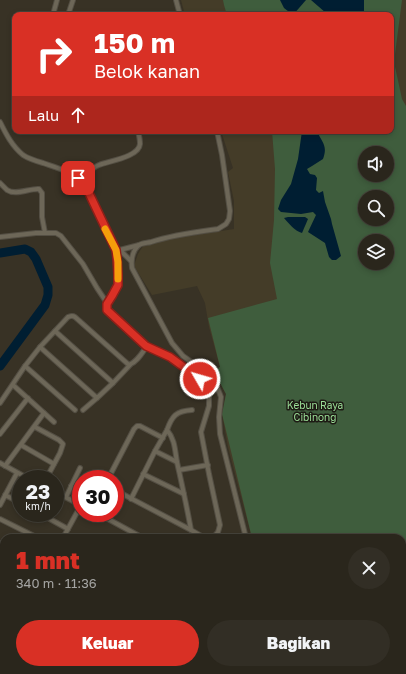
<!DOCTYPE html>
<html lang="id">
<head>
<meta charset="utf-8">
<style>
	:root { --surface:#2a261c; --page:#322e25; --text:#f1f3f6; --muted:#a5a5a3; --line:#46433b; --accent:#d93025 }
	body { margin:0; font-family:"Golos Text",sans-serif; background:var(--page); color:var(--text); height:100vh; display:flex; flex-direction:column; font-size:15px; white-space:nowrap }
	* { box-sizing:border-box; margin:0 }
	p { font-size:13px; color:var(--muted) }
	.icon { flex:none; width:22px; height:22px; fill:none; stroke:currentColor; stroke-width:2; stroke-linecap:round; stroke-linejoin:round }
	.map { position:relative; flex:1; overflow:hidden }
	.details { position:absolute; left:0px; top:534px; width:406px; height:140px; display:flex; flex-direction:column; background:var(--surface); border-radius:12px 12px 0 0; box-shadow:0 2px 6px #0003,0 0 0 1px var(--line) }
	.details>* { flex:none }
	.hud { position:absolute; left:12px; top:12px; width:382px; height:122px; border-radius:8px; box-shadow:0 2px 6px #0003,0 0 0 1px var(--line); background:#d93025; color:#fff; overflow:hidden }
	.buttons { position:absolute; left:358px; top:146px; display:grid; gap:8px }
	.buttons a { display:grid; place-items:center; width:36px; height:36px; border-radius:50%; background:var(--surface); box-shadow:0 2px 6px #0003,0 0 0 1px var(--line); font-size:20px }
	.speed { position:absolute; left:12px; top:470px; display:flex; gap:8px; font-size:20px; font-weight:700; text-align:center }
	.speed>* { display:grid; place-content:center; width:52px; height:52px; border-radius:50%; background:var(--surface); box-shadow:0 2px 6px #0003,0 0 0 1px var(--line); line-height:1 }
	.speed small { font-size:10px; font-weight:400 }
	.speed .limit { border:6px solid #d22; background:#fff; color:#111 }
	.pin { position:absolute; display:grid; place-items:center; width:34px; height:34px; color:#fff; margin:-17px; border-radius:8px; box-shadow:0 2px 6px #0006 }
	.me { position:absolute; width:44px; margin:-22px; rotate:308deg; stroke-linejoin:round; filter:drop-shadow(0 0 3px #0008) }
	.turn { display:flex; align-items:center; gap:14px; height:84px; padding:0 16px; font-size:18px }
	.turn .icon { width:52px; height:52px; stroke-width:2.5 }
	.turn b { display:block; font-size:28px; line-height:34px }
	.then { display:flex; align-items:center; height:38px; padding:0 16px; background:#0003; gap:8px; font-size:15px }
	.round { display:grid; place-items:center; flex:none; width:42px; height:42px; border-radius:21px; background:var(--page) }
	.headline { display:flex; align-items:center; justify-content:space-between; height:68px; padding:0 16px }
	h1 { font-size:24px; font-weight:800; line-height:30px; color:var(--accent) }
	.button { display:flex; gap:8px; margin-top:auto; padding:8px 16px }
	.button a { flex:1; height:46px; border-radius:24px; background:var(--accent); color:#fff; font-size:16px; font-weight:800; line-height:46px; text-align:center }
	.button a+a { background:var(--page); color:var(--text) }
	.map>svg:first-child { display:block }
</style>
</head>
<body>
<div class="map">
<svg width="406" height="674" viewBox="0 0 406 674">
	<rect width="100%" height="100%" fill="#383225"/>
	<!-- built -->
	<g fill="#443c28" fill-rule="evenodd">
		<path d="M181 0H406V605L402 607V538H252L228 447 222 414 226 394 218 379 210 372 220 367 209 327 205 303 197 286 152 295 134 266 138 254 143 246 151 242 165 238 189 236 234 229V201L228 172 233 168 221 131H391V15H185ZM365 153H387V175H365ZM365 197H387V219H365ZM365 241H387V263H365Z"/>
		<polygon points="239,670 360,670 358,674 243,674"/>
	</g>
	<!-- green -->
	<path fill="#3f5d3d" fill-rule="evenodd" d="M223 0H402L394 62 402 99 406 106V605L402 607V538H252L222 414 226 394 218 379 210 372 220 367 208 318 277 299 270 263 274 220 275 169 272 131H391V15H227L224 5ZM365 153H387V175H365ZM365 197H387V219H365ZM365 241H387V263H365Z"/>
	<!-- water -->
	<g fill="#001e32">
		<polygon points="280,0 306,0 293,15 284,8"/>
		<polygon points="311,0 364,0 364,15 325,15 326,13"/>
		<path d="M302 131H317C322 143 328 145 323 159L312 166 307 169 310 174 315 175 317 178 316 190 319 193 323 191 325 202 331 219 332 224 341 256 336 260H332L329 257 325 243 308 232 316 215 313 212 301 214 281 212 278 209 281 200 291 184 298 159Z"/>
		<path d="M288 217H305L308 219 302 233C295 231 289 224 284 218Z"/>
	</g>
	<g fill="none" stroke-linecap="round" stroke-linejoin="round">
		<!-- river -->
		<g stroke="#001e32" stroke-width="9">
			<polyline points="0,253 25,249 31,252 36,259 48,287 48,295 45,305 0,366"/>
			<polyline points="0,576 4,576"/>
			<polyline points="145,674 146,670"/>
		</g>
		<defs>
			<g id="minor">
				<polyline points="176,0 180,15"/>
				<polyline points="55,15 54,11 57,0"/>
				<polyline points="68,15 73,0"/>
				<path d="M0 122C6 134 12 146 23 155 29 159 36 161 43 163 61 169 75 172 87 189 93 202 99 216 105 229 109 236 114 244 116 251 118 260 119 270 118 279 118 291 105 301 107 310L147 346 170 357 188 369 205 384 209 393V406L201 432 209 474 220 525 218 532 213 538"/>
				<path d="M217 131 222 155 230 211 229 219 226 224 218 229C196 232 172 235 151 242 147 243 142 243 139 245 132 251 131 260 132 268L172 343 183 356 207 373 216 384 221 397 219 417 220 434 246 538"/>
				<path d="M78 178C85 174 92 168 99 165 109 161 139 157 140 144 140 140 139 135 138 131"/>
				<path d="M0 183C2 185 5 188 7 190 16 196 30 188 39 189L42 193V217L45 233"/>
				<polyline points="0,237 36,233 56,233 61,236 83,264 97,288 107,303"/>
				<polyline points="120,250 131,261"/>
				<polyline points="116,251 139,245"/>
				<polyline points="55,331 113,383"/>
				<polyline points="40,347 97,398 113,383 130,365"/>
				<polyline points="25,366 75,410"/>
				<polyline points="13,385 54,422"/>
				<path d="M0 403 25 366 40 347 68 317C71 316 72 315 75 317L129 365C137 362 142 353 147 346"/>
				<polyline points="83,410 97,398"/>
				<polyline points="35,427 59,440 63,444 60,453 46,479"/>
				<path d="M167 430C172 416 176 411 192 410"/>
				<polyline points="0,434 28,398"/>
				<polyline points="21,445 54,464"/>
				<polyline points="155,451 177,462"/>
				<polyline points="0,463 29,479"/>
				<polyline points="5,466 44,413"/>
				<polyline points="179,470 208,465"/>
				<polyline points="143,474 184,494"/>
				<polyline points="108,479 134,429 137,426 140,426 163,438"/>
				<polyline points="71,486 81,504"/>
				<polyline points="115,490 191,530 205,538"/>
				<polyline points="55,492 81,505"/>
				<polyline points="5,495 21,503"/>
				<polyline points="66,497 80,468"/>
				<path d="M131 499 155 451 167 430C175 439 175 451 177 462 182 485 187 507 191 530"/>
				<polyline points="0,505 17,473"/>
				<polyline points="39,513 68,529"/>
				<polyline points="97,513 143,538"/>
				<polyline points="0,519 38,538"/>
				<polyline points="63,538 81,505"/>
				<polyline points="90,538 90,536"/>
				<polyline points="0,543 4,545"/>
				<polyline points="0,642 4,641"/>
				<polyline points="42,670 42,674"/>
				<polyline points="49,670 49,674"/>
				<polyline points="387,670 393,674"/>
				<polyline points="1,674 7,670"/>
			</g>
		</defs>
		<!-- minor casing -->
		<use href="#minor" stroke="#544f44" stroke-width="6"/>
		<!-- minor -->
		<use href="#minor" stroke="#6d6758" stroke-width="4"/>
	</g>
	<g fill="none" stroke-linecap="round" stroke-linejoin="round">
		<defs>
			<polyline id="route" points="78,178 82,183 87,189 116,250 117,258 118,275 118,285 112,296 107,304 107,310 146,346 170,357 200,379"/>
		</defs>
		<!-- route casing -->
		<use href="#route" stroke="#8d1f18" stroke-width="10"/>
		<!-- route -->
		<use href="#route" stroke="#d93025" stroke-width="7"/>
		<!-- slow -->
		<polyline stroke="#f59e0b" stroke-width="7" points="105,229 116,250 118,262 118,279"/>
	</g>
	<g text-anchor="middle" stroke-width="3" stroke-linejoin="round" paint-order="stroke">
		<!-- park labels -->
		<g font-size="10" fill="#9add96" stroke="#1d1a14">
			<text x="315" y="409">Kebun Raya<tspan x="315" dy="12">Cibinong</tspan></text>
		</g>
	</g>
</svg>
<div class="buttons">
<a><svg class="icon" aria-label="sound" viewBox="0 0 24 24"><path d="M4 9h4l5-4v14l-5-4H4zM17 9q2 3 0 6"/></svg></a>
<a><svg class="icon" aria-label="search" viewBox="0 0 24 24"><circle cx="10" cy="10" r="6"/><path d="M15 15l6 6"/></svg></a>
<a><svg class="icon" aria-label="layers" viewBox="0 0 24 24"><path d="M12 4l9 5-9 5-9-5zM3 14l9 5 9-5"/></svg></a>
</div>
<div class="speed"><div>23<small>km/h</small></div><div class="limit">30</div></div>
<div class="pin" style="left:78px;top:178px;background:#d93025"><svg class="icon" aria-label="arrive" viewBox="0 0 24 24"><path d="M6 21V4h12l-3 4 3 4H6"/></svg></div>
<svg class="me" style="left:200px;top:379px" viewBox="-20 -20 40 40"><circle r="17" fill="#d93025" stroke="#fff" stroke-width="3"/><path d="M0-11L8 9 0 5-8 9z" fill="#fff"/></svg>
<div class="hud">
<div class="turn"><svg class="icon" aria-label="right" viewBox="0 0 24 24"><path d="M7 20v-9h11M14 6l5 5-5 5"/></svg><div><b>150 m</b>Belok kanan</div></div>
<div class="then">Lalu<svg class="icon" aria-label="ahead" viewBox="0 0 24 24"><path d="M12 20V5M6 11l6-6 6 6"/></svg></div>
</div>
<section class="details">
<div class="headline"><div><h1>1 mnt</h1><p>340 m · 11:36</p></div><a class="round"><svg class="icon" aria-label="close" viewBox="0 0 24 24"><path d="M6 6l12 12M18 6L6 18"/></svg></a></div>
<div class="button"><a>Keluar</a><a>Bagikan</a></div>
</section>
</div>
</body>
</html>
